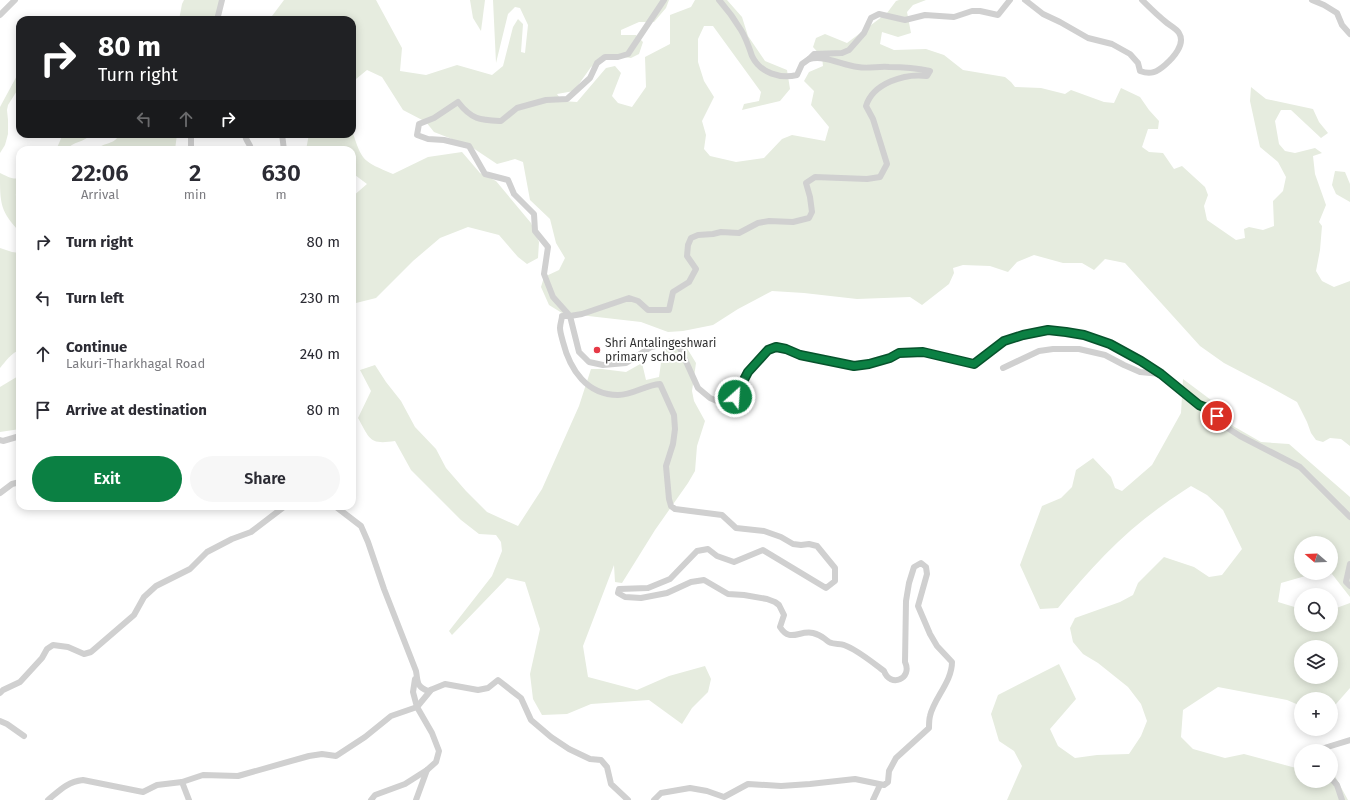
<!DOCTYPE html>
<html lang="en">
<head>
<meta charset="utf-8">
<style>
	:root { --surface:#fff; --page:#f7f7f7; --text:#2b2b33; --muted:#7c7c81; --accent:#0b8043 }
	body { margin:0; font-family:"Fira Sans",sans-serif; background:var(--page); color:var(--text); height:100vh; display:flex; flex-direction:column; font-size:15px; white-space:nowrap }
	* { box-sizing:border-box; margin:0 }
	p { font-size:13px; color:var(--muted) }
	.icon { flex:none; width:22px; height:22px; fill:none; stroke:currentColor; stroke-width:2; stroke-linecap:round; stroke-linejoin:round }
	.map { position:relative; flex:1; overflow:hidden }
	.drawer { position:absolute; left:16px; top:146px; width:340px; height:364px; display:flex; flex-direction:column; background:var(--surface); border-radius:12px; box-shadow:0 2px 10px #0003 }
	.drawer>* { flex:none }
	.banner { position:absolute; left:16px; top:16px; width:340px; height:122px; border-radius:12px; box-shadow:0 2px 10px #0003; background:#202124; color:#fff; overflow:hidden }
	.needle { width:26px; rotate:289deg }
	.controls { position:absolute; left:1294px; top:536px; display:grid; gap:8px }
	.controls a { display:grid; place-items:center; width:44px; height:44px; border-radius:50%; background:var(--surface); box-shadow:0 2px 10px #0003; font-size:20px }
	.pin { position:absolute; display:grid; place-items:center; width:34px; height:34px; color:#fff; margin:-17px; border:2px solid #fff; border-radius:50%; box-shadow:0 1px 4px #0007 }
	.me { position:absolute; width:44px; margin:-22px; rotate:26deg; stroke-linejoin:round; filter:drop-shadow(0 0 3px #0008) }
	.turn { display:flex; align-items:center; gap:14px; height:84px; padding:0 16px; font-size:18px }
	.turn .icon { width:52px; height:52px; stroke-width:2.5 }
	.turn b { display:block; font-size:28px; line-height:34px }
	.lanes { display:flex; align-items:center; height:38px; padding:0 16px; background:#0003; justify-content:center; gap:20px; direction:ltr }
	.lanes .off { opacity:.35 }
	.eta { display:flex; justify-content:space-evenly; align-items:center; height:68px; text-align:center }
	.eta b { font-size:24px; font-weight:600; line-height:28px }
	.cta { display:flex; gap:8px; margin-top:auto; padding:8px 16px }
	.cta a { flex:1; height:46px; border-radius:24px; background:var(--accent); color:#fff; font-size:16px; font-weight:600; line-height:46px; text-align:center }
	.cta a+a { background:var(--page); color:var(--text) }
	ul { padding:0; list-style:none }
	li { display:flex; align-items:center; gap:12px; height:56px; padding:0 16px }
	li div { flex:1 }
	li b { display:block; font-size:15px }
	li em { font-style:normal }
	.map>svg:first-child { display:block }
</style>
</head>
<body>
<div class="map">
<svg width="1350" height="800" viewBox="0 0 1350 800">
	<rect width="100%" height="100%" fill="#fff"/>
	<!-- green -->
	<g fill="#e6ecdf" fill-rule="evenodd">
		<polygon points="184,0 224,0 220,20 179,20 182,4"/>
		<polygon points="284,0 376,0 402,48 400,71 426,75 457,65 492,75 503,66 513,27 518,19 523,24 521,52 525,53 528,25 520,8 515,7 508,14 496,63 493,0 669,0 666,8 654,22 639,22 621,30 621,35 636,35 643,42 639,54 631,58 608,55 591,67 574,91 557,94 562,101 577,102 606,68 615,66 621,73 612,96 618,103 632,107 646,87 645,57 670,44 670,15 691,7 695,0 727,0 742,17 748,36 765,61 787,70 790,89 780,101 742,110 744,104 759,101 761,92 713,26 704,26 698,39 698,62 704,81 714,97 702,121 706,135 704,149 710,156 736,162 764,158 782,139 792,135 825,141 829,127 811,105 814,91 804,81 809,72 823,66 822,57 813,47 816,38 825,34 847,43 887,13 896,1 899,0 926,0 913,5 907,12 911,33 898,37 882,32 880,44 894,50 926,49 944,55 963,70 1005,77 1011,82 1015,87 1041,88 1065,94 1071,90 1104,102 1114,103 1121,88 1140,97 1149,110 1159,121 1158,129 1148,129 1142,147 1149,152 1163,153 1174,169 1182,166 1205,187 1208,195 1204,206 1207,220 1236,240 1245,238 1244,229 1249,227 1263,230 1274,226 1273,201 1283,191 1286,177 1278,162 1260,147 1250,101 1251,87 1266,99 1313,109 1319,122 1328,133 1321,138 1291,110 1281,110 1275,121 1279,144 1285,151 1295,153 1315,148 1322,153 1313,156 1315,174 1326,205 1319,222 1322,226 1320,250 1316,271 1322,281 1334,287 1350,281 1350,446 1341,439 1330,438 1323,442 1316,440 1311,433 1307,422 1297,402 1270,387 1224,363 1200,346 1125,263 1105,259 1094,270 1082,263 1063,263 1034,255 1017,262 1008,272 990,266 963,265 953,268 954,273 949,284 922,305 910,297 857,299 804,293 772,291 738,309 713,325 683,331 668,332 641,322 562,313 549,305 541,287 544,277 559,270 565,258 556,243 550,219 530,200 523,162 515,159 497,164 470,146 434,132 426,122 403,110 382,77 367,70 356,79 352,93 352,20 269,20"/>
		<polygon points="470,0 485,0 481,31 473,18"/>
		<polygon points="20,70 20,86 8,105 7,110 8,120 8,134 5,145 0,153 0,107"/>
		<path d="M352 130C362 162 363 161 393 174L428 157 462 152 480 173 496 181 531 223 539 242 538 258 527 264 518 257 499 235 468 227 440 238 413 261 376 298 352 304V197L367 184 355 175H352V150H306L309 134H352Z"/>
		<path d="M63 134H91C84 143 73 141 66 150H56Z"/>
		<path d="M119 134H177L175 150H97C103 141 115 146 119 134Z"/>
		<polygon points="1335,171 1345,172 1350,184 1350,202 1336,194 1332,185"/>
		<path d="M0 173C7 176 12 180 20 178V187C15 192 14 197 20 202V232C0 211 0 204 0 173Z"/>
		<path d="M0 248 12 252 20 253V307L17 316 19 320H20V350C11 353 6 361 0 368Z"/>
		<path d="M669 338 685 345 696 363 692 391 694 401 705 421 697 446 695 471 688 483 655 530 622 583 615 582 614 565 583 646 588 677 637 690 669 676 705 666 711 679 708 692 692 708 682 724 649 700 591 704 567 714 542 715 533 699 530 674 540 629 525 582 507 578 452 635 449 631 492 576 502 551 501 542 496 535 479 534 461 520 411 470 395 441C369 445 370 439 358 418L371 391 360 370 375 365 386 382 401 401 415 427 436 449 446 468 466 491 487 512 518 526 542 489 579 406 591 369H602L626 372 642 363 646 380 659 377 662 356Z"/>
		<polygon points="20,375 20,429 0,432 0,387"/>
		<path d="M1183 379 1215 403 1233 426 1261 442 1289 444 1350 497V597L1332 574 1319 579 1309 575 1281 583 1278 602 1301 609V625H1331V610L1350 603V688L1336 704 1331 705V699H1301V706L1287 700 1218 687 1183 710 1181 737 1193 749 1225 758 1244 754 1296 768H1301V781H1331V769L1348 800H1007L1022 766 1014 751 999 741 991 714 998 695 1059 664 1076 699 1050 729 1058 746 1075 758 1097 755 1129 754 1141 736 1147 721 1141 704 1128 687 1098 663 1083 654 1073 642 1070 628 1075 618 1120 602 1133 595 1138 583 1164 557 1194 567 1209 577 1222 575 1242 549 1223 510 1207 495 1191 486C1182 492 1172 498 1163 505 1123 533 1089 570 1058 608L1040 609 1020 565 1042 506 1061 498 1072 487 1076 470 1093 458 1111 477 1115 488 1122 491 1152 465 1181 413ZM1301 543H1331V573H1301ZM1301 647H1331V677H1301Z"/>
	</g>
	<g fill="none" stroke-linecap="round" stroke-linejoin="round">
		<!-- street -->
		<g stroke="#d0d0d0" stroke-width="6">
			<path d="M664 0 628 54 618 57H605L597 63 590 78 567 99 546 100 517 108 501 121C480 120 472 120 458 102L434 118 419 124 417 135 428 139 444 140 469 146 485 174 508 180 514 194 534 214 535 231 548 247 544 274 553 297 570 316 582 314 629 298 638 301 648 310H669L673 292 689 282 696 269 687 256 688 245 691 238 698 235 713 234 721 232 739 233 758 223 769 221 793 222 809 218 812 212 810 197 806 183 815 177 867 179 880 177 887 164 873 119 866 106C873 83 905 73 927 76L930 71C916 68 903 67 889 67 879 66 868 69 858 67 841 65 826 55 809 59L814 54 842 53 849 50 864 33 871 18 879 14 905 20 925 15 954 17 972 11H980L998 15 1010 0"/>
			<path d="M719 0C727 9 735 20 741 30 746 38 749 47 752 56 760 73 780 79 797 75L802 64 809 59"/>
			<path d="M1025 0 1043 14 1060 22 1088 38 1112 44 1130 54 1138 63 1140 71C1151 75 1157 72 1165 65 1173 58 1186 44 1179 33 1177 29 1171 26 1167 23 1158 16 1150 8 1142 0"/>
			<polyline points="1312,0 1324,5 1337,13 1342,25 1350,34"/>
			<polyline points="0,15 15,0"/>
			<polyline points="217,20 222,0"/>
			<path d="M245 134C245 141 251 144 251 150"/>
			<polyline points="282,134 284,150"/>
			<polyline points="191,150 191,134"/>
			<polyline points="1161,374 1199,405 1209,409 1226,427 1240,436 1300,467 1350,517"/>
			<polyline points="0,440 3,441 20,436"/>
			<polyline points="0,493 12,484 20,482"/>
			<path d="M335 506 361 526 368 542 384 589 416 671C418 682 416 686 428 691L445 684 478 690 488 688 498 680 521 698 531 720 551 737 569 749 590 759 601 760 607 767 611 784 628 800"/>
			<polyline points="1350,564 1346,582 1350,586"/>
			<polyline points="0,693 3,690 20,682 42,658 47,649 53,645 68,647 84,654 91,652 134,615 144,597 156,586 190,569 207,552 232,539 251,532 285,506"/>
			<polyline points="0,721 7,724 24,736"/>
			<polyline points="1321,751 1321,749 1350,740"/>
			<polyline points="1331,778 1337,785 1342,800"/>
			<polyline points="182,782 189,800"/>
			<path d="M48 800C60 790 67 782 83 780L143 792 157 785 182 782 203 775 238 776 309 756 322 754 336 756 365 737 391 716 417 707 431 690"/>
			<polyline points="371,800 375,795 405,784 427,770 436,762 439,751 432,733 417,707 413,692 415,679"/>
			<polyline points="416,800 427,770"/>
			<path d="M654 800 661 793 690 788 707 791 724 797 748 784 781 786 810 784 855 779 884 785 888 782 889 771 896 758 929 728C929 724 929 720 930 716 934 698 952 682 952 662L937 646 930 634 918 606 927 574 926 567 921 563 914 567 909 583 906 601 905 662C913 679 890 688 884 671 873 663 858 650 844 645 840 643 834 645 829 642 823 638 822 635 813 633 799 630 790 643 780 627L784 615 779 605 775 602 767 599 744 595 728 594 704 580 691 582 667 593 641 598 625 597 618 593 619 589 648 588 670 579 697 551 708 549 717 556 734 562 763 550 826 588 835 581V568L817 546 809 544 801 545 793 544 781 537 764 531 736 528 722 515 675 509 671 506 669 499 666 466 673 444 675 429 674 415 660 384C645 385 633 395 618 395 587 395 570 370 563 342 562 338 560 332 560 328 560 324 562 319 562 316H570L579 352 589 362 603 365 626 363 651 347 665 344 679 346 698 388 710 398 726 405 731 402 735 397 748 372 768 350 776 347 786 349 800 355 854 366 869 365 890 358 899 353 923 352 974 364C984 356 993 347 1004 341 1011 337 1022 335 1030 334 1036 333 1042 331 1048 330 1090 329 1127 352 1161 374L1140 372 1124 365 1105 355 1079 349H1053L1039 351 1003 368"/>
			<polyline points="873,800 880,785"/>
		</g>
	</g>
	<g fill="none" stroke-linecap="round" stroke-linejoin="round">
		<defs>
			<polyline id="route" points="735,397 748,372 768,350 776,347 786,349 800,355 854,366 869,364 890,358 899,353 923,352 974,364 1004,341 1023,335 1048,330 1066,332 1084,335 1110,344 1141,361 1161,374 1199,405 1209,409 1217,416"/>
		</defs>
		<!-- route casing -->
		<use href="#route" stroke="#07532c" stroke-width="10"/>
		<!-- route -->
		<use href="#route" stroke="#0b8043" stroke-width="7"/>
	</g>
	<!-- markers -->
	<circle fill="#e63946" stroke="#fff" stroke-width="1.5" cx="597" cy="350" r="4"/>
	<g text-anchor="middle" stroke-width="4" stroke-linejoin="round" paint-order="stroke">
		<!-- poi labels -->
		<g font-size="12" fill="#333" stroke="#fff" text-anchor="start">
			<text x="605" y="347">Shri Antalingeshwari<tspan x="605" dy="14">primary school</tspan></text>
		</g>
	</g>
</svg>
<div class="controls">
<a><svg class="needle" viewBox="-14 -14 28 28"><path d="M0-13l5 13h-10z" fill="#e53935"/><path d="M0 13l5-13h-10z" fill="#7c7c81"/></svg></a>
<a><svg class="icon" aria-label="search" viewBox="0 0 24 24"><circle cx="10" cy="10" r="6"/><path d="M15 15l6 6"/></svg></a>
<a><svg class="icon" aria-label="layers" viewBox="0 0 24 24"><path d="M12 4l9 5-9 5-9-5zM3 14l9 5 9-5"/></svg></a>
<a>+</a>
<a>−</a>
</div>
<div class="pin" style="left:1217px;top:416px;background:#d93025"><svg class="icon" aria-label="arrive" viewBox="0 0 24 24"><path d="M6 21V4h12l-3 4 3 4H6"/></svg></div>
<svg class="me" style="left:735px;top:397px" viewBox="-20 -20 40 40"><circle r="17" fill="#0b8043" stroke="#fff" stroke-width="3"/><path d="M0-11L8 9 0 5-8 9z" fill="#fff"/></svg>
<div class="banner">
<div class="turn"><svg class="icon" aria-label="right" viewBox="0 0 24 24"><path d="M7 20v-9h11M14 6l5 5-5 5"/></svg><div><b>80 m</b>Turn right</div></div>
<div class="lanes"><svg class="icon off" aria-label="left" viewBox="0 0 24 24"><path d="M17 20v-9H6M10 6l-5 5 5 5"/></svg><svg class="icon off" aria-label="ahead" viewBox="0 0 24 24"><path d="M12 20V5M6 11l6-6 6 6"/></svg><svg class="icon" aria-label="right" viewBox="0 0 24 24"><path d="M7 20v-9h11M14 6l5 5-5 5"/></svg></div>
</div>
<section class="drawer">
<div class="eta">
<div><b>22:06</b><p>Arrival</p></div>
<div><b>2</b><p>min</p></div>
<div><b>630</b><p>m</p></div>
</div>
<ul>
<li><svg class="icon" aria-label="right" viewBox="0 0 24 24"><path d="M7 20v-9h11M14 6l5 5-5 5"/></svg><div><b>Turn right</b></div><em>80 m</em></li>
<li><svg class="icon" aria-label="left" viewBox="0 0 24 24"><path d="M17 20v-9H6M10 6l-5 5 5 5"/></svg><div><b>Turn left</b></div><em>230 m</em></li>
<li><svg class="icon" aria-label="ahead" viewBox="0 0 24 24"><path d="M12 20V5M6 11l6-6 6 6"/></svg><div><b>Continue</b><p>Lakuri-Tharkhagal Road</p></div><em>240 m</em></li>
<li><svg class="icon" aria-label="arrive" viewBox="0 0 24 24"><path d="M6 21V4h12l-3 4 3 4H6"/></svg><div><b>Arrive at destination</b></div><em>80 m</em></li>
</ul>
<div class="cta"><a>Exit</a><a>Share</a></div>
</section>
</div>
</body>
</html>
